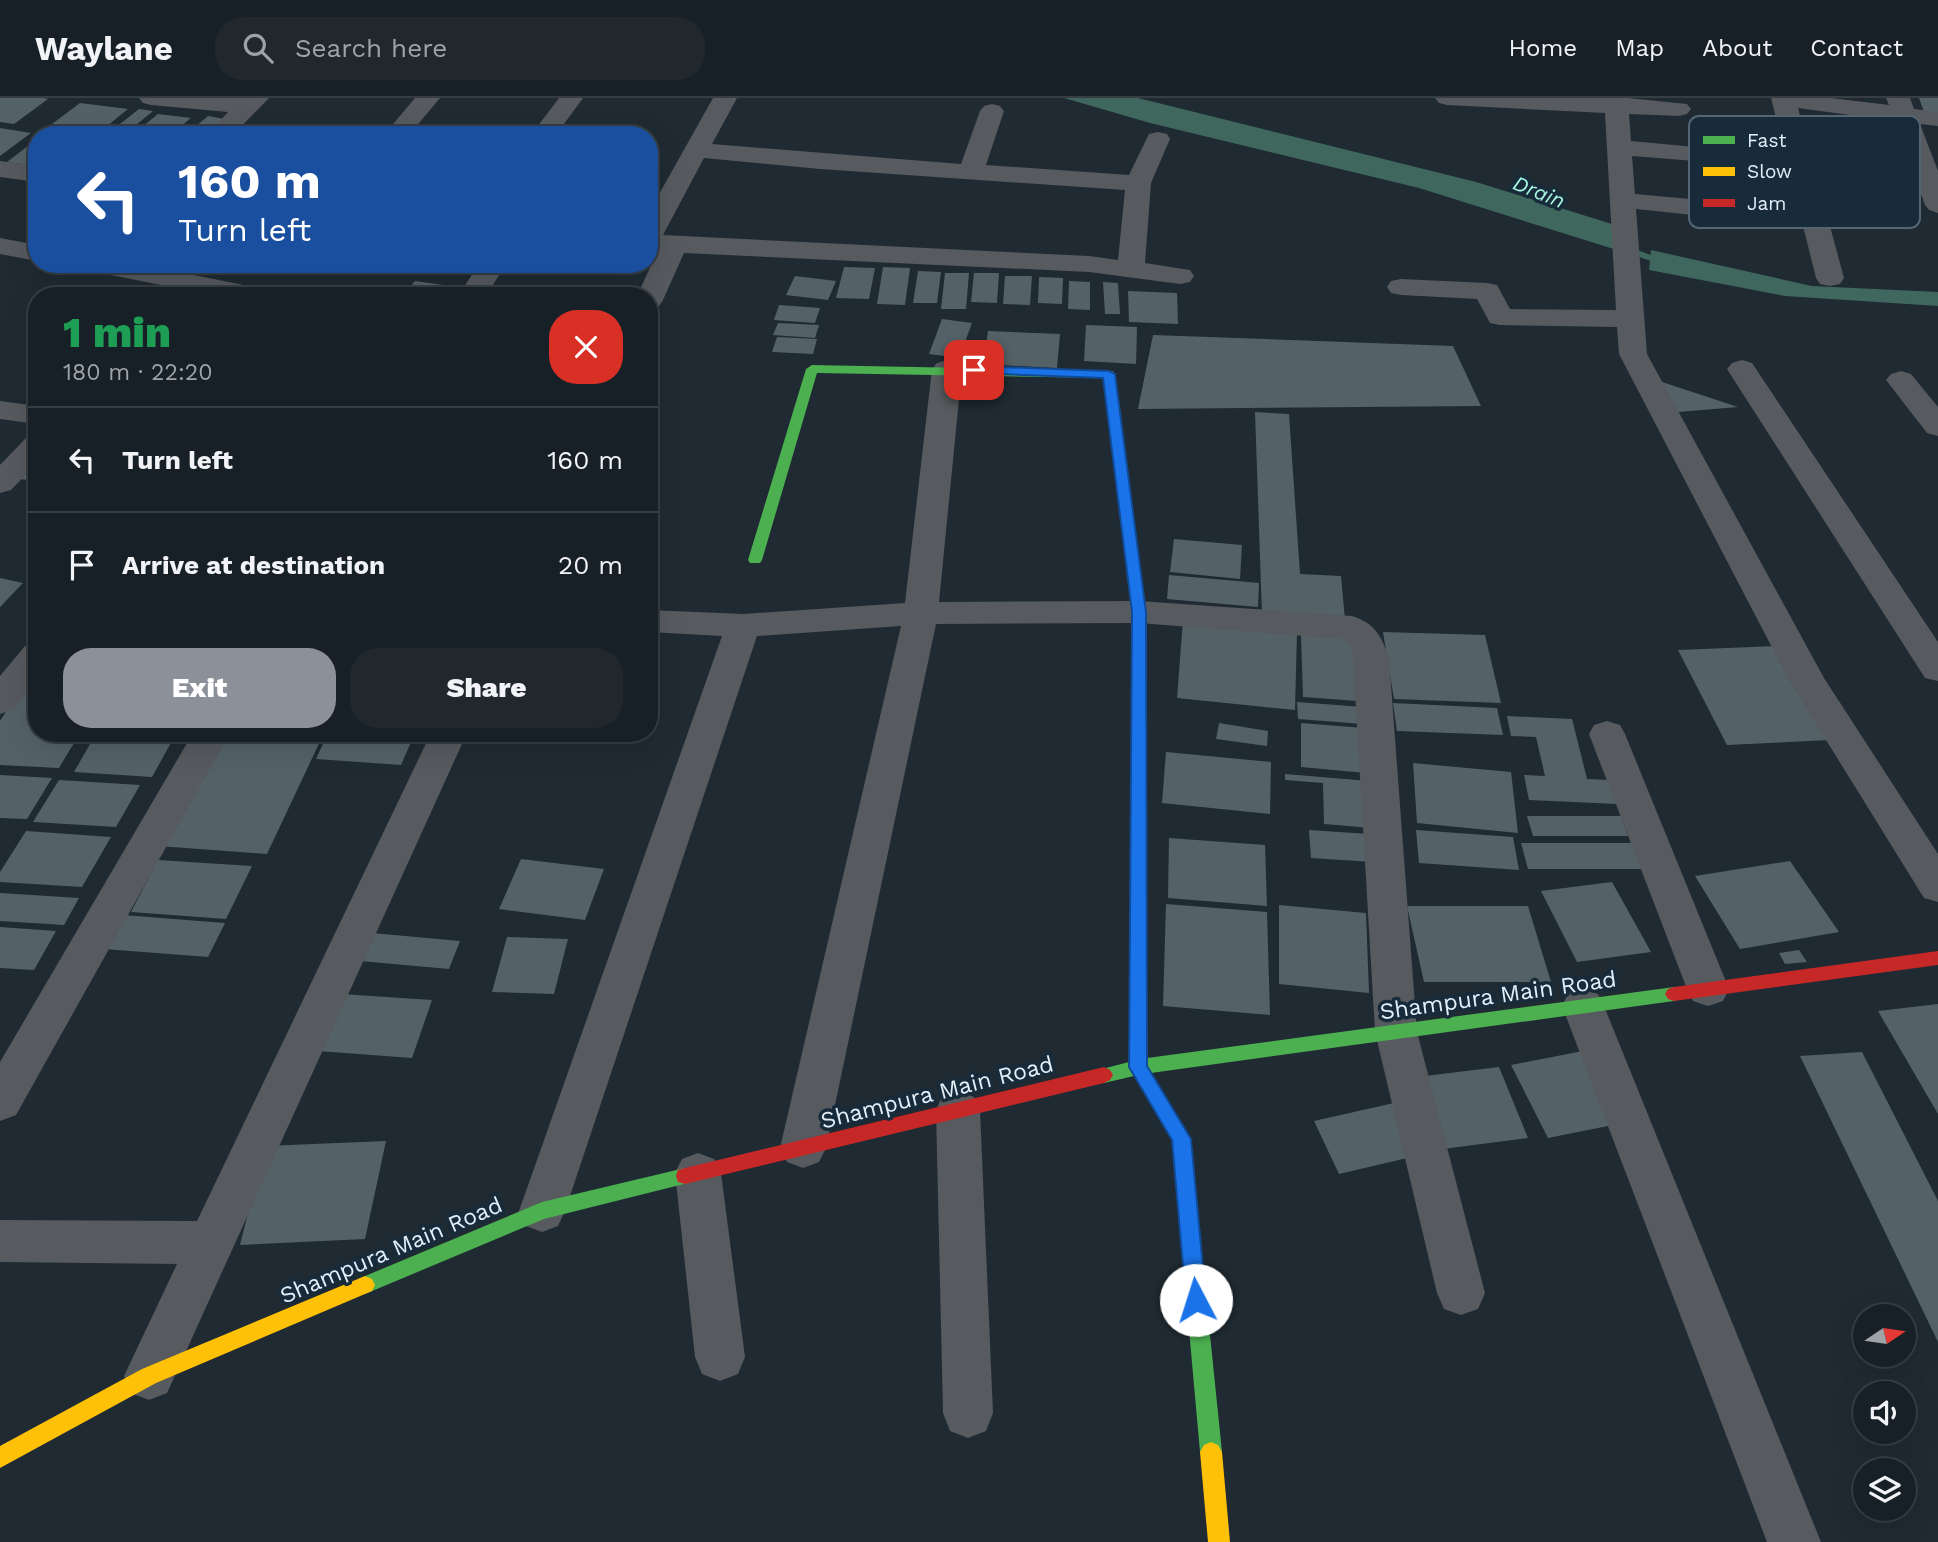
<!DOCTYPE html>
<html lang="en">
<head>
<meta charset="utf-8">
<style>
	:root { --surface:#172026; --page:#20282e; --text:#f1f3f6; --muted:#9ea3a7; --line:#363e43; --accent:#8c9099 }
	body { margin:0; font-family:"Work Sans",sans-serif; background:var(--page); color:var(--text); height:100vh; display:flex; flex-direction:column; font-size:26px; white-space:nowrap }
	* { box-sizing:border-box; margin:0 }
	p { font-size:23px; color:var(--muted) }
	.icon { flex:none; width:38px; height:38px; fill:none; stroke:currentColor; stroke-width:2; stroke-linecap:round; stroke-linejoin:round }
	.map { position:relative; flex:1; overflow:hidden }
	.side { position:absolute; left:28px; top:189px; width:630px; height:455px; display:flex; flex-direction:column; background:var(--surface); border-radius:28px; box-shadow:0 7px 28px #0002,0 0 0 2px var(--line) }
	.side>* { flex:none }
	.guide { position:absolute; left:28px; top:28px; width:630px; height:147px; border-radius:28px; box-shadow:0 7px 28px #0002,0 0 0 2px var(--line); background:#1a4fa0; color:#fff; overflow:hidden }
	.needle { width:46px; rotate:77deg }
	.buttons { position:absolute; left:1853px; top:1206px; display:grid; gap:14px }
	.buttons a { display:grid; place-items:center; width:63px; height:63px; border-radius:50%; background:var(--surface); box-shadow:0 7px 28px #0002,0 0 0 2px var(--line); font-size:35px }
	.pin { position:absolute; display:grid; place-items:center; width:60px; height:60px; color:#fff; margin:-30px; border-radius:14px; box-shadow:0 4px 10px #0006 }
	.me { position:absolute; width:77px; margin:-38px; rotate:355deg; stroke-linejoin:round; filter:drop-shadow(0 0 5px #0008) }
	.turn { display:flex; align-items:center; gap:24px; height:147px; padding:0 35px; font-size:32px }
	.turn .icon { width:91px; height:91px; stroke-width:2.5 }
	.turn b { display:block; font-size:49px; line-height:60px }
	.round { display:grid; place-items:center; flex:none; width:74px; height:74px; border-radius:28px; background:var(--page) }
	.head { display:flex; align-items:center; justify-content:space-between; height:119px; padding:0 35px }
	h1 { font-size:42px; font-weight:800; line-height:52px; color:#1e9e55 }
	.primary-button { display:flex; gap:14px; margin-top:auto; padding:14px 35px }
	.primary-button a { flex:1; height:80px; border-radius:28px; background:var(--accent); color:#fff; font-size:28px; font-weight:800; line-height:80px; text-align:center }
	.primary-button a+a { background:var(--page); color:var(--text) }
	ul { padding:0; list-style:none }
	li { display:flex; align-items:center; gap:21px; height:105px; padding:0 35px; border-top:2px solid var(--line) }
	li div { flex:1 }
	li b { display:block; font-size:26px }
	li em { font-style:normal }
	header { display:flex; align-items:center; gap:42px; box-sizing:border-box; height:98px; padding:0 35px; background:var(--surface); border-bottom:2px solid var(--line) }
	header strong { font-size:33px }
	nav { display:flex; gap:38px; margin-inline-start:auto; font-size:24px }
	.search { width:490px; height:63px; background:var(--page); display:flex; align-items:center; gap:18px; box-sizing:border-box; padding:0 24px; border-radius:28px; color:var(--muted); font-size:26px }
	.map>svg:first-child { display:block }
</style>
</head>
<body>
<header>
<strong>Waylane</strong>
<div class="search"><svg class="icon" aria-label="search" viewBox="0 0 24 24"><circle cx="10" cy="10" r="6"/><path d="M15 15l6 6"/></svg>Search here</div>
<nav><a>Home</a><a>Map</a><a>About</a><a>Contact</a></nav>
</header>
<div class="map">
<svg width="1938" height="1444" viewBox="0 0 1938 1444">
	<rect width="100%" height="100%" fill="#1f2a32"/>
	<!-- water -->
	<g fill="#3f675d">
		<polygon points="1064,0 1138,0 1476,84 1612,126 1617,152 1419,90 1150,25"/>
		<polygon points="1651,152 1812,188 1938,194 1938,208 1785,198 1649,172"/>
	</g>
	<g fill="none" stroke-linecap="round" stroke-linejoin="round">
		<!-- stream -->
		<polygon fill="#3f675d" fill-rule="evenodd" points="1616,147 1624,147 1675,166 1665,168 1616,151"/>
	</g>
	<!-- building -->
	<g fill="#546267">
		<polygon points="0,0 43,0 48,1 14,26 0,24"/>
		<polygon points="1919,0 1938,0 1938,16 1924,14"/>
		<polygon points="80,5 128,11 101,33 52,26"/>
		<polygon points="139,11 153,13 124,37 106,37"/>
		<polygon points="158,16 191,20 170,37 132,37"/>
		<polygon points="208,18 230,22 214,37 185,37"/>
		<polygon points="0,30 31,35 0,58"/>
		<polygon points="37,41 37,68 7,64"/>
		<polygon points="844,169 875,170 869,201 836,200"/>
		<polygon points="883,169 910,170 905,207 877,206"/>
		<polygon points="918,173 941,174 937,205 913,205"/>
		<polygon points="945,175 969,175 966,211 941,211"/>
		<polygon points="974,175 999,175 997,205 971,204"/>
		<polygon points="795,178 836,183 828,202 786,197"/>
		<polygon points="1005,178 1032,178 1030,207 1003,206"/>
		<polygon points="1039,179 1063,180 1062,206 1038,205"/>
		<polygon points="415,183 465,190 459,198 402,198"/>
		<polygon points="1069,183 1090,184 1090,212 1068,211"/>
		<polygon points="1103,184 1118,185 1120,216 1105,216"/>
		<polygon points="1128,193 1177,195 1178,226 1129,224"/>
		<polygon points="779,207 820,210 815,225 774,222"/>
		<polygon points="942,221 972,225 959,260 929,256"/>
		<polygon points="778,225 819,227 815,240 773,237"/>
		<polygon points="1086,227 1137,229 1136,266 1084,263"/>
		<polygon points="988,233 1060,236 1057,270 983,266"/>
		<polygon points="1153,237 1453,248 1481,308 1138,311"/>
		<polygon points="777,239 817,241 813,256 772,254"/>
		<polygon points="1653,281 1738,309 1678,314"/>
		<polygon points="1255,314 1289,316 1300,476 1341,478 1345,522 1262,517"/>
		<polygon points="37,352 37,383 11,380"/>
		<polygon points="1174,441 1242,447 1240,481 1170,474"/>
		<polygon points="1169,477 1259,485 1258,509 1167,501"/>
		<polygon points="0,480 23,485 0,509"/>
		<polygon points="1183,522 1297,533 1295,612 1177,600"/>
		<polygon points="1383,534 1485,537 1501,605 1394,601"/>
		<polygon points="1301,537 1354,541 1358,603 1303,599"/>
		<polygon points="1776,548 1830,642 1727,647 1678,552"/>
		<polygon points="32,574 37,574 37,635 80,635 59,670 0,667 0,623"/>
		<polygon points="1297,604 1363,609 1363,626 1298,621"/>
		<polygon points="1393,605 1497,610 1503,637 1397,633"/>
		<polygon points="1507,618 1572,621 1587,681 1611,682 1617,706 1529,702 1524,677 1545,678 1536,639 1511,638"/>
		<polygon points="1219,625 1268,633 1267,648 1216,641"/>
		<polygon points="1301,625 1364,630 1366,675 1301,669"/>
		<polygon points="133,635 182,635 179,640 133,637"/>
		<polygon points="220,635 324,635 267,756 159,748"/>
		<polygon points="328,635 415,635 401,667 316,661"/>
		<polygon points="94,639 172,643 152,679 74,674"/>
		<polygon points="1166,654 1271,664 1270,716 1162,705"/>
		<polygon points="1413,665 1511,674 1518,735 1417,725"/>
		<polygon points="1285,676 1369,683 1372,730 1324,726 1323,685 1285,682"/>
		<polygon points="0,677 52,680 27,721 0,720"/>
		<polygon points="59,682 140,687 116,729 33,724"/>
		<polygon points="1527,718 1621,718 1628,738 1533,738"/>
		<polygon points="1309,732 1369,736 1373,764 1311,760"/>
		<polygon points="1416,732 1513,739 1519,772 1419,765"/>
		<polygon points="26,733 111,739 82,789 0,784 0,774"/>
		<polygon points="1169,740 1265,747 1267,808 1168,800"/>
		<polygon points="1521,745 1636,745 1645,771 1528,771"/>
		<polygon points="521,761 604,771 585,822 499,811"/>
		<polygon points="158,762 252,768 226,821 131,814"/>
		<polygon points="1790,763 1839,834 1740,851 1695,778"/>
		<polygon points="1612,784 1651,854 1577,864 1541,793"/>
		<polygon points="0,795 79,800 64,827 0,823"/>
		<polygon points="1166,806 1267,814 1270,917 1163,908"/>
		<polygon points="1279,807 1366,815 1369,895 1279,886"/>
		<polygon points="1407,808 1528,808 1551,884 1424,884"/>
		<polygon points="123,817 225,825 208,859 104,851"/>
		<polygon points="0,829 56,833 34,872 0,870"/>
		<polygon points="361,834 460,843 449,871 349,862"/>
		<polygon points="507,839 568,841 554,896 492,894"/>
		<polygon points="1799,852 1807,864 1785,866 1779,855"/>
		<polygon points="341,896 432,902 412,960 318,953"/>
		<polygon points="1938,906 1938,1016 1878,913"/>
		<polygon points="1583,953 1623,1025 1548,1040 1511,967"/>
		<polygon points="1862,954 1938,1103 1938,1244 1800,958"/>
		<polygon points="1499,969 1528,1040 1443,1051 1417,979"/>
		<polygon points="1394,1005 1420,1057 1339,1076 1314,1023"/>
		<polygon points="386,1043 365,1141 240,1147 265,1048"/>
	</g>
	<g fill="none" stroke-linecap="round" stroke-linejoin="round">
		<!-- street -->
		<g fill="#575a5e" fill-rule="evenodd">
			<polygon points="139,0 269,0 233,37 207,37 228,14 151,7 143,5"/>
			<polygon points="415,0 440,0 409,37 384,37"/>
			<polygon points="559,0 583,0 556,37 531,37"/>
			<path d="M713 0H737L712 46 961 66 980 13 984 8 992 6 1000 8 1004 13 986 67 1129 77 1149 36 1158 34 1167 36 1170 41 1151 85 1145 165 1190 172 1194 178 1190 184 1180 186 1089 174 684 155 663 202 659 208 649 210V198H637L658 152 649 150V114ZM704 60 820 71 1125 92 1118 162 1089 158 663 137Z"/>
			<polygon points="1435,0 1628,0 1687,6 1691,11 1687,16 1679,18 1629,16 1631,43 1695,49 1704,51 1707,56 1704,61 1695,63 1632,58 1635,96 1702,102 1711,105 1715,110 1711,115 1702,118 1636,111 1647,256 1824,580 1938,756 1938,804 1924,800 1790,584 1619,256 1617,229 1500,227 1490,225 1477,201 1401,197 1391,195 1387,189 1391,183 1401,181 1487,185 1497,187 1510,211 1616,212 1605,15 1447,7 1439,5"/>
			<polygon points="1771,0 1831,0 1889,7 1886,0 1910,0 1914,11 1938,14 1938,28 1920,26 1938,73 1938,115 1929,112 1925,107 1894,23 1798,10 1844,180 1840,186 1830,188 1820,186 1816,180"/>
			<polygon points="0,63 37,68 37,84 0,79"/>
			<polygon points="0,140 37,147 37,163 0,156"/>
			<polygon points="83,166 139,166 269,192 273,198 216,198 86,172"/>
			<polygon points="479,166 506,166 486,198 458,198"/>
			<path d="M947 262 957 265 962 271 939 504 1139 503 1352 518C1375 525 1382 539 1389 560L1417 934 1485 1195 1478 1211 1461 1217 1444 1211 1437 1195 1375 934 1353 560 1349 546 1343 541 1139 525 936 526 826 1050 819 1064 803 1070 787 1064 780 1050 901 528 757 538 565 1113 558 1128 542 1134 526 1128 519 1113 722 538 649 534V512L743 516 905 505 932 271 937 265Z"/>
			<polygon points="1742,262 1752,265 1938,544 1938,583 1925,580 1727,271 1732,265"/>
			<polygon points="1901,273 1911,276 1938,309 1938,338 1927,335 1886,282 1891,276"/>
			<polygon points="0,303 37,308 37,326 0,321"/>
			<polygon points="37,338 37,365 11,392 0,395 0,367 26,340"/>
			<polygon points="37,544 37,581 13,612 0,616 0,578 25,548"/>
			<polygon points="1607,623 1620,627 1625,636 1729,891 1723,903 1708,908 1693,903 1687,891 1589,636 1594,627"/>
			<polygon points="193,635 230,635 16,1017 0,1023 0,964"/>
			<polygon points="431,635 467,635 167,1295 149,1302 131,1295 124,1278 177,1166 0,1164 0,1122 197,1123"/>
			<polygon points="1583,891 1598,896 1604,908 1821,1444 1767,1444 1562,908 1568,896"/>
			<polygon points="958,993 974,999 980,1012 993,1315 986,1333 968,1340 950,1333 943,1315 936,1012 942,999"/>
			<polygon points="698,1055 714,1061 721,1075 745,1259 738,1276 720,1283 702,1276 695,1259 675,1075 682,1061"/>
		</g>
		<!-- fast -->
		<g fill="#4caf50" fill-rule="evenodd">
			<polygon points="812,267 1113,273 1128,376 1122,380 1116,376 1103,280 817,275 762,462 760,465 750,465 748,462 806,271"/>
			<polygon points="1139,706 1147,712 1147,960 1674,889 1680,891 1683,896 1680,901 1674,903 1151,975 1190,1041 1222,1354 1218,1361 1211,1364 1204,1361 1200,1354 1172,1042 1134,978 1104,985 1098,982 1095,977 1098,972 1129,964 1131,712"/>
			<polygon points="685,1070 692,1072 694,1078 692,1084 544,1121 365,1196 358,1193 355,1187 358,1181 542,1104"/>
		</g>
		<!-- slow -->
		<g fill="#ffc107" fill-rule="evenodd">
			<polygon points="365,1178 372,1181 375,1187 372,1193 156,1285 0,1370 0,1348 142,1271"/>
			<polygon points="1211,1344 1218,1347 1222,1354 1230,1444 1208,1444 1200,1354 1204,1347"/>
		</g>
		<!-- jam -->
		<g fill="#c62828" fill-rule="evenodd">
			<polygon points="1122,372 1128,376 1146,514 1147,712 1139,718 1131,712 1132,514 1116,376"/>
			<polygon points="1938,853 1938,867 1674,903 1668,901 1665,896 1668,891 1674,889"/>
			<polygon points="1104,969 1110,972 1113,977 1110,982 1104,985 685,1086 678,1084 676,1078 678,1072 685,1070"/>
		</g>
	</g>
	<!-- route -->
	<polygon fill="#1a73e8" stroke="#114b97" stroke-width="2" points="974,268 1109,273 1115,276 1146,514 1147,968 1191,1041 1206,1202 1204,1209 1196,1212 1189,1209 1186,1202 1172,1042 1129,969 1132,514 1103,280 970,275 970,270"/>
	<g text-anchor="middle" stroke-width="7" stroke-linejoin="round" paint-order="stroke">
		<!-- far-water labels -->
		<g font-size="21" font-style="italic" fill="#a9f6e1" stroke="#172b3a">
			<text transform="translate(1539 94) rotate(22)" y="7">Drain</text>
		</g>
		<!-- street labels -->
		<g font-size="23" fill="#e3eff9" stroke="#172b3a">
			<text transform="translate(1498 897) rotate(-8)" y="8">Shampura Main Road</text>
			<text transform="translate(937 994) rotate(-14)" y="8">Shampura Main Road</text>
			<text transform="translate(391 1152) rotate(-23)" y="8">Shampura Main Road</text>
		</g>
	</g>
	<!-- legend -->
	<rect x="1689" y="18" width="231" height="112" rx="10" fill="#172b3a" stroke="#546673" stroke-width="2"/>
	<rect x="1703" y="38" width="32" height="8" fill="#4caf50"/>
	<rect x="1703" y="69" width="32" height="9" fill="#ffc107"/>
	<rect x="1703" y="101" width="32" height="8" fill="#c62828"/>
	<g font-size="19" fill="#e3eff9">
		<text x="1747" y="49">Fast</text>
		<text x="1747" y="80">Slow</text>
		<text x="1747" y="112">Jam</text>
	</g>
</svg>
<div class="buttons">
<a><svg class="needle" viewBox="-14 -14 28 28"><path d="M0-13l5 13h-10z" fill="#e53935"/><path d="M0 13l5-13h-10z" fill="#9ea3a7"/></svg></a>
<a><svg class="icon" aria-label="sound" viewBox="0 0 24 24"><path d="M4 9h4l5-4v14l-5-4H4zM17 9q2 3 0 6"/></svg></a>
<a><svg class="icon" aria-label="layers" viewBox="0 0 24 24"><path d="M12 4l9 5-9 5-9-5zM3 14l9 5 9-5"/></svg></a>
</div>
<div class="pin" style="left:974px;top:272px;background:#d93025"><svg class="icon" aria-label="arrive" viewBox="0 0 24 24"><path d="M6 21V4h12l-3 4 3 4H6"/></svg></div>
<svg class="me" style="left:1196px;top:1202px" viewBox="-20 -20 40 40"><circle r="19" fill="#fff"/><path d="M0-13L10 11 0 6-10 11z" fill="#1a73e8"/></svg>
<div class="guide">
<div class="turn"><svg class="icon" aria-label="left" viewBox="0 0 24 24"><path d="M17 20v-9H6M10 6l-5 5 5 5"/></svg><div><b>160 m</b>Turn left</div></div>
</div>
<section class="side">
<div class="head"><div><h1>1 min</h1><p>180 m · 22:20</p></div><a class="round" style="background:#d93025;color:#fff"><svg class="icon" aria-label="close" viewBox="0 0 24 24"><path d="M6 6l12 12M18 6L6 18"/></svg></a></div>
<ul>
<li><svg class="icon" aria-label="left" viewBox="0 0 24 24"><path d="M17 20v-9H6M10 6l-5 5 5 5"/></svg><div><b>Turn left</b></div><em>160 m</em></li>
<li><svg class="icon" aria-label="arrive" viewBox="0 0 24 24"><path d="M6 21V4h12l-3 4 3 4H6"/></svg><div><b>Arrive at destination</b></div><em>20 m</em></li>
</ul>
<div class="primary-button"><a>Exit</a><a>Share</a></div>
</section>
</div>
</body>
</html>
